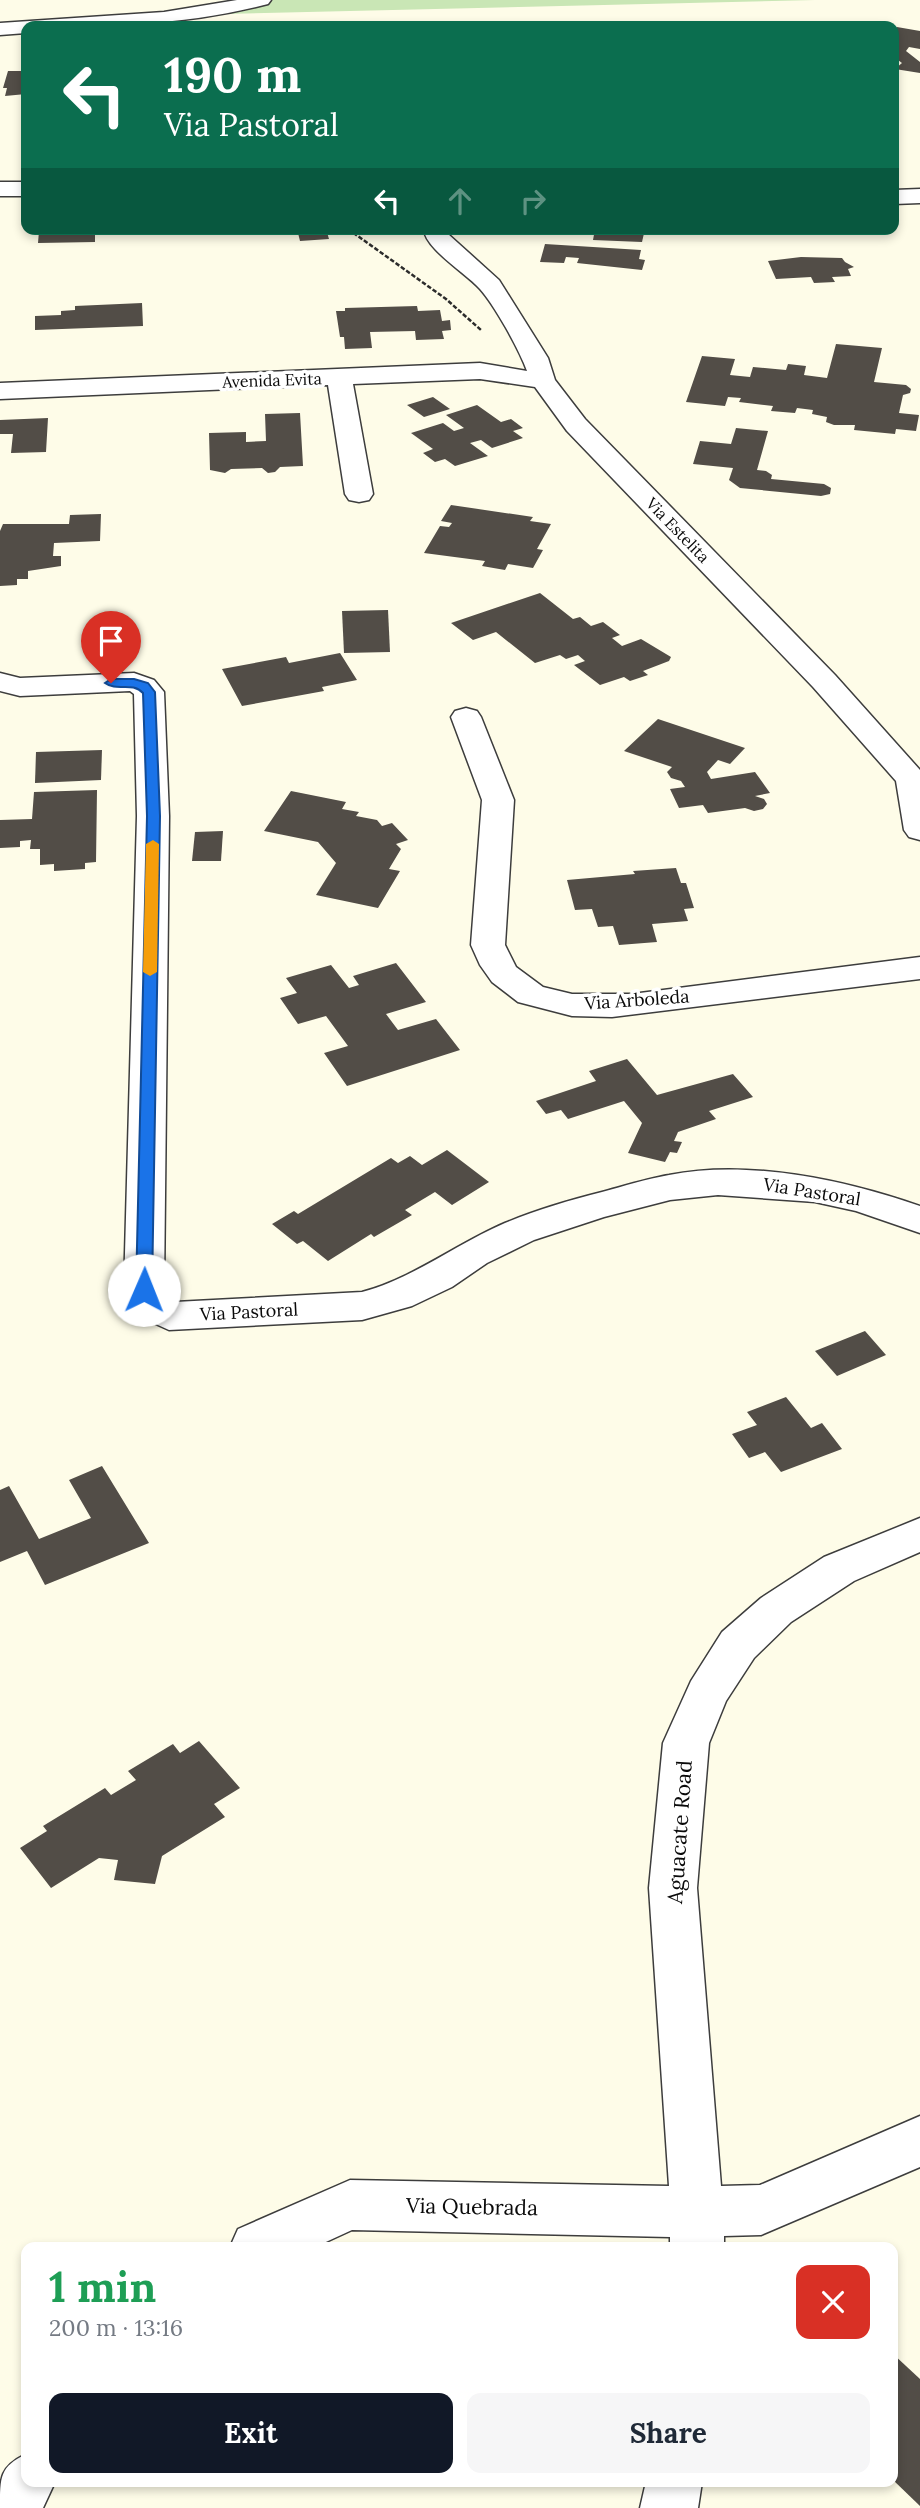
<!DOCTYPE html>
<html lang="en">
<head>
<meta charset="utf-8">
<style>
	:root { --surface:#fff; --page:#f6f6f7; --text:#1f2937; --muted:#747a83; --accent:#111827 }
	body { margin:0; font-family:Lora,serif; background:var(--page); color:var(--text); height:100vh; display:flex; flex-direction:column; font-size:26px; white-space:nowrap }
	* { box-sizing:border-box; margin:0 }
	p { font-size:23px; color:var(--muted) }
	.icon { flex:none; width:38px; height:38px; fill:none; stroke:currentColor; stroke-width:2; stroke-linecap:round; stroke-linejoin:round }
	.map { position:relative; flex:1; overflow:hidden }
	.drawer { position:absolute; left:21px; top:2242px; width:877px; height:245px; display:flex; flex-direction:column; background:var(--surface); border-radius:14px; box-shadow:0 4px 10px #0003 }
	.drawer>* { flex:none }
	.top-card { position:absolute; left:21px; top:21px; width:878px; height:214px; border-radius:14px; box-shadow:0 4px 10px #0003; background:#0b6e4f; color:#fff; overflow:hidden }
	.pin { position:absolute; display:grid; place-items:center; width:60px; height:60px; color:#fff; margin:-72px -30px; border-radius:50% 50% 50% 0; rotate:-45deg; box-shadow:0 0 7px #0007 }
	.pin .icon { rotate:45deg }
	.me { position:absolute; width:77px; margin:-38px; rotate:1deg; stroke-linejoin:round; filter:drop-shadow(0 0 5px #0008) }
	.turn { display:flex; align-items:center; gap:24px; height:147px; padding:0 28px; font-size:32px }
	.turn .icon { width:91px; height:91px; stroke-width:2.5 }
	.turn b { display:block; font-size:49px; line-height:60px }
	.lanes { display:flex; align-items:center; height:66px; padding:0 28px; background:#0003; justify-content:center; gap:35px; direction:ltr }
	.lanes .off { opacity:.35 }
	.round { display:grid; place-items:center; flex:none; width:74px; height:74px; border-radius:14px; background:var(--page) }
	.overview { display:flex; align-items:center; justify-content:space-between; height:119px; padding:0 28px }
	h1 { font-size:42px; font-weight:700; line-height:52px; color:#1e9e55 }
	.button { display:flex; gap:14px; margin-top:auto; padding:14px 28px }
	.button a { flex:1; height:80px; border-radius:14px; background:var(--accent); color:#fff; font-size:28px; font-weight:700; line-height:80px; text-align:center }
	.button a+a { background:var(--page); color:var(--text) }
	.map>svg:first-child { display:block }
</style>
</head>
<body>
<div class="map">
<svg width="920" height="2508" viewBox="0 0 920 2508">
	<rect width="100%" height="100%" fill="#fefce8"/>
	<!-- green -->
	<polygon fill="#c9e6b5" points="272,0 815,0 226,14"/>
	<!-- building -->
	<g fill="#524d47">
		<polygon points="897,27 920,31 920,49 909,47 906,51 920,62 920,73 895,69 902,63 894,57 894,30"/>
		<polygon points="8,71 26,71 26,94 5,96 7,88 3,88"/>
		<polygon points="95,229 95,242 38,243 39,231"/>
		<polygon points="297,229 326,229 329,239 300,241"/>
		<polygon points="595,229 645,229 642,242 593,240"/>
		<polygon points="545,244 641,250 639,259 645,260 642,270 577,263 579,258 566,257 564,263 540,262"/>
		<polygon points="801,257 842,258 845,262 854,267 848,269 851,276 832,277 835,282 814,283 811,277 776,279 768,261"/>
		<polygon points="142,303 143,326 35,330 35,316 61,315 61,311 75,310 75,306"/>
		<polygon points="417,306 418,311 440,310 442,321 450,320 451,330 442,331 444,339 416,340 415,331 370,332 372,348 345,349 344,337 340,337 336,311 345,311 345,308"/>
		<polygon points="836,344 882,348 874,382 906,385 911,389 910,393 903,395 899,413 919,415 916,431 896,429 895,434 854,430 855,425 834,425 826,422 827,417 812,414 813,410 797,408 795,413 771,411 773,406 739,402 741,398 728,397 725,406 686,402 702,356 735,359 730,375 750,377 753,367 786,370 788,364 806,366 804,375 827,378"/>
		<polygon points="433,397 450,409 424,417 407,405"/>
		<polygon points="477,405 501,422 511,419 523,428 513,431 523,438 492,448 481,440 470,443 488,456 455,466 445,459 435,462 423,453 433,449 411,433 443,423 454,431 464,428 446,415"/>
		<polygon points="300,413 303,466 280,467 275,472 268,473 262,468 231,469 225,473 210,470 209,433 246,432 246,442 266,441 265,414"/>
		<polygon points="48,418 46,452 11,453 13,434 0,434 0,420"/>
		<polygon points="736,428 768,431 757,470 766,471 772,475 771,479 824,484 831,488 830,494 821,496 740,488 729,480 733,468 693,464 700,441 731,444"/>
		<polygon points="451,505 533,517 530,521 551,524 537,549 543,550 533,568 508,564 505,570 482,566 485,561 424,553 440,526 449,527 452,523 441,521"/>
		<polygon points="101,514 100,541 54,543 53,556 61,556 61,566 28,571 28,579 17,579 17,585 0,586 0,531 3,524 69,524 70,515"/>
		<polygon points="540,593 573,619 580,617 591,626 603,622 620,635 612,638 622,646 641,639 671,657 669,661 643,671 648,675 630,681 624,677 600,685 574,665 585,661 578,655 566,659 560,655 535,663 496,632 473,640 451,623"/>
		<polygon points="388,610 390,652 344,653 342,611"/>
		<polygon points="340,653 357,680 322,687 324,691 242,706 222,669 286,657 289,663"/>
		<polygon points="658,719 745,748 730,764 718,760 707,772 711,779 755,772 770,793 755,796 764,799 767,804 763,809 754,811 745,808 708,813 703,805 679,808 670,789 685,787 681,781 671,778 667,772 672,767 624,751"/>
		<polygon points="102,750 101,780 35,783 36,752"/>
		<polygon points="97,790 96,862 85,863 85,869 54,871 54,864 40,865 40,849 30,849 31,840 20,841 20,847 0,848 0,820 32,819 34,792"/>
		<polygon points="291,791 346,802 342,809 359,812 356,816 377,820 382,826 392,823 408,840 396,844 401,849 389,869 400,871 378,908 316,895 336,863 318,842 264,831"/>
		<polygon points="223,831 221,861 192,861 195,832"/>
		<polygon points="676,868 681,883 686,883 694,908 684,909 688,921 652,924 657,942 619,945 613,926 598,927 592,909 575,910 567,880 635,874 633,871"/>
		<polygon points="396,963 426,1002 386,1014 398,1030 436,1019 460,1050 347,1086 324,1053 348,1046 326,1016 298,1024 280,998 297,993 286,978 331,965 349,988 359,985 353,976"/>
		<polygon points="627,1059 657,1095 733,1074 753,1097 709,1111 716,1119 678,1132 674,1141 682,1142 677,1153 670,1152 665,1162 628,1153 642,1123 624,1101 568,1119 561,1110 546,1114 536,1101 596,1081 589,1071"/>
		<polygon points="447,1150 489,1182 452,1205 435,1192 405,1210 412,1215 374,1237 371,1234 328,1261 303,1241 297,1244 272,1224 294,1211 298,1214 391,1158 398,1163 410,1156 422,1165"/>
		<polygon points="865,1331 886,1355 837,1376 815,1351"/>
		<polygon points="786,1397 811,1428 822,1423 842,1449 781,1472 765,1452 749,1458 732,1434 757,1425 747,1412"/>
		<polygon points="102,1466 149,1543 45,1585 27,1551 0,1562 0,1490 9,1486 39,1539 91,1518 69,1480"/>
		<polygon points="199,1741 240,1788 214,1804 225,1817 162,1856 155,1884 114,1880 118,1860 99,1858 51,1888 20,1848 47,1831 43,1826 105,1788 111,1795 136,1780 128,1771 173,1744 180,1753"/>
		<polygon points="892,2353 920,2379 920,2506 892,2479"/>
	</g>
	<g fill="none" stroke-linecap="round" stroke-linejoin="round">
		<defs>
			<g id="minor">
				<path d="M237 0H271L268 4C184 26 112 26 26 26V33L0 35V23L164 12Z"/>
				<rect x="0" y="182" width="26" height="14"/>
				<polygon points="920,189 920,203 894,204 894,190"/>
				<path d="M424 229H448V234L499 280 548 358 555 380 585 419 835 675 920 770V840L909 837 904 830 896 781 813 687 567 431 535 387 480 379 353 384 373 494 369 500 359 502 349 500 345 494 328 385 0 399V383L480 363 527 371C519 349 495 306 480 289 467 274 424 248 424 229Z"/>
				<path d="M0 673 20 678 134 673 154 680 164 692 169 816 164 1290 167 1297 175 1302 362 1292C414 1278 456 1244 505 1223 536 1210 570 1200 602 1192 624 1186 646 1179 669 1175 748 1159 845 1180 920 1206V1233L856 1211 815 1202 718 1195 670 1200 604 1217 534 1240 487 1263 452 1287 412 1306 362 1320 169 1330 138 1316 124 1290 137 816 134 694 130 691 20 696 0 691Z"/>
				<polygon points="466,708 477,711 481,717 514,800 505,945 516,967 543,987 572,994 632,994 920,957 920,979 612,1017 572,1016 518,1002 492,982 480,965 471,945 482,800 451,717 455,711"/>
				<polygon points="920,1518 920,1552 854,1581 791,1622 754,1658 726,1701 709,1743 697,1888 721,2186 760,2185 920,2116 920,2167 761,2235 724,2236 724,2247 670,2247 670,2237 352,2230 315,2247 230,2247 238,2229 350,2180 669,2186 649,1888 663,1743 691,1681 722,1632 761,1598 824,1557"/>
				<path d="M26 2454V2482H55L43 2508H0C0 2476 0 2467 26 2454Z"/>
				<polygon points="646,2482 702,2482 698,2508 640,2508"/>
			</g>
		</defs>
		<!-- minor casing -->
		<use href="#minor" stroke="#3d3d3d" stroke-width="3"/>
		<!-- path -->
		<polyline stroke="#2c2c2c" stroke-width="2.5" stroke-dasharray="4.5 2" stroke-linecap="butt" points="348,229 446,299 481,330"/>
		<!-- minor -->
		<use href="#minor" fill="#fff" fill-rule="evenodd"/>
	</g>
	<!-- route -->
	<path fill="#1a73e8" stroke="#114b97" stroke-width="2" d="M134 679 148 683 155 692 160 816 152 1290 144 1295 136 1290 147 816 143 693C132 681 117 692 105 683L111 679Z"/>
	<!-- slow -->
	<polygon fill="#f59e0b" points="153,840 159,844 157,972 150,976 143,972 146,844"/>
	<g text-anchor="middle" stroke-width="7" stroke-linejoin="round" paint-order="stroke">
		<!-- far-street labels -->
		<g font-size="16" fill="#0a0a0a" stroke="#fff">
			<text transform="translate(272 380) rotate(-2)" y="6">Avenida Evita</text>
			<text transform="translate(678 530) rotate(46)" y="6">Via Estelita</text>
		</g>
		<!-- street labels -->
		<g font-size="18" fill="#0a0a0a" stroke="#fff">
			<text transform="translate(637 1000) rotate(-4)" y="6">Via Arboleda</text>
			<text transform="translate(812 1192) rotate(9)" y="6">Via Pastoral</text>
			<text transform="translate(249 1312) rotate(-3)" y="6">Via Pastoral</text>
		</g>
		<!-- near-street labels -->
		<g font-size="21" fill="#0a0a0a" stroke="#fff">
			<text transform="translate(680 1832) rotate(-86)" y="7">Aguacate Road</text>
			<text transform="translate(472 2207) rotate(1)" y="7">Via Quebrada</text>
		</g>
	</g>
</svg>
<div class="pin" style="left:111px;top:683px;background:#d93025"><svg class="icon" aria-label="arrive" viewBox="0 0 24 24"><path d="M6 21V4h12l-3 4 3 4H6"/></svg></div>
<svg class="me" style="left:144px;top:1290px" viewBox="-20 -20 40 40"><circle r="19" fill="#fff"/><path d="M0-13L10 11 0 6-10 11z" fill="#1a73e8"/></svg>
<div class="top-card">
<div class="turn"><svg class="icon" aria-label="left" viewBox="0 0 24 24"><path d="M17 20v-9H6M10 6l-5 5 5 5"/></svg><div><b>190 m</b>Via Pastoral</div></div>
<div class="lanes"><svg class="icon" aria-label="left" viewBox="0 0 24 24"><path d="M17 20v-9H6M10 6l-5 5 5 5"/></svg><svg class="icon off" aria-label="ahead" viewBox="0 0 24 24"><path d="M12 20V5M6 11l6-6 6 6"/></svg><svg class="icon off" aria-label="right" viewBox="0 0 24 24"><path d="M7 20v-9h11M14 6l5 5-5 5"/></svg></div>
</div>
<section class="drawer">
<div class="overview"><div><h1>1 min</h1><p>200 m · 13:16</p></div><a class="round" style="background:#d93025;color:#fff"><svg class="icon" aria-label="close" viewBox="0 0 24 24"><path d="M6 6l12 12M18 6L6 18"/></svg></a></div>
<div class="button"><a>Exit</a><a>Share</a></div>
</section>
</div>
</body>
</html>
